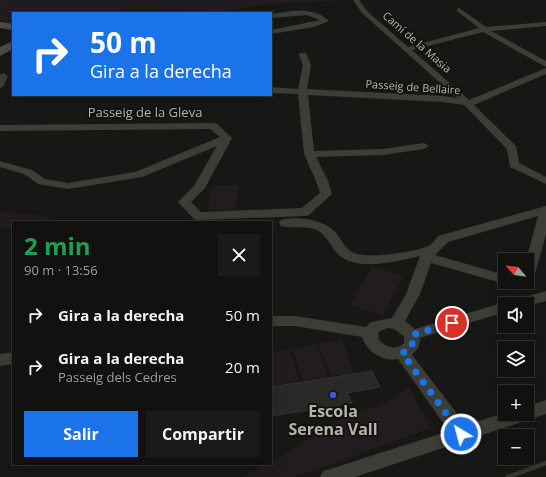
<!DOCTYPE html>
<html lang="es">
<head>
<meta charset="utf-8">
<style>
	:root { --surface:#111210; --page:#1a1b19; --text:#f1f3f6; --muted:#9c9e9f; --line:#303230; --accent:#1a73e8 }
	body { margin:0; font-family:"Open Sans",sans-serif; background:var(--page); color:var(--text); height:100vh; display:flex; flex-direction:column; font-size:15px; white-space:nowrap }
	* { box-sizing:border-box; margin:0 }
	p { font-size:13px; color:var(--muted) }
	.icon { flex:none; width:22px; height:22px; fill:none; stroke:currentColor; stroke-width:2; stroke-linecap:round; stroke-linejoin:round }
	.map { position:relative; flex:1; overflow:hidden }
	.panel { position:absolute; left:12px; top:221px; width:260px; height:244px; display:flex; flex-direction:column; background:var(--surface); border-radius:0px; box-shadow:0 4px 16px #0002,0 0 0 1px var(--line) }
	.panel>* { flex:none }
	.guide { position:absolute; left:12px; top:12px; width:260px; height:84px; border-radius:0px; box-shadow:0 4px 16px #0002,0 0 0 1px var(--line); background:#1a73e8; color:#fff; overflow:hidden }
	.needle { width:26px; rotate:298deg }
	.tools { position:absolute; left:498px; top:253px; display:grid; gap:8px }
	.tools a { display:grid; place-items:center; width:36px; height:36px; border-radius:0px; background:var(--surface); box-shadow:0 4px 16px #0002,0 0 0 1px var(--line); font-size:20px }
	.pin { position:absolute; display:grid; place-items:center; width:34px; height:34px; color:#fff; margin:-17px; border:2px solid #fff; border-radius:50%; box-shadow:0 1px 4px #0007 }
	.me { position:absolute; width:44px; margin:-22px; rotate:323deg; stroke-linejoin:round; filter:drop-shadow(0 0 3px #0008) }
	.turn { display:flex; align-items:center; gap:14px; height:84px; padding:0 12px; font-size:18px }
	.turn .icon { width:52px; height:52px; stroke-width:2.5 }
	.turn b { display:block; font-size:28px; line-height:34px }
	.round { display:grid; place-items:center; flex:none; width:42px; height:42px; border-radius:0px; background:var(--page) }
	.overview { display:flex; align-items:center; justify-content:space-between; height:68px; padding:0 12px }
	h1 { font-size:24px; font-weight:700; line-height:30px; color:#1e9e55 }
	.primary-button { display:flex; gap:8px; margin-top:auto; padding:8px 12px }
	.primary-button a { flex:1; height:46px; border-radius:0px; background:var(--accent); color:#fff; font-size:16px; font-weight:700; line-height:46px; text-align:center }
	.primary-button a+a { background:var(--page); color:var(--text) }
	ul { padding:0; list-style:none }
	li { display:flex; align-items:center; gap:12px; height:52px; padding:0 12px }
	li div { flex:1 }
	li b { display:block; font-size:15px }
	li em { font-style:normal }
	.map>svg:first-child { display:block }
</style>
</head>
<body>
<div class="map">
<svg width="546" height="477" viewBox="0 0 546 477">
	<rect width="100%" height="100%" fill="#171816"/>
	<!-- green -->
	<g fill="#221c20">
		<polygon points="0,0 348,0 267,4 224,11 125,9 114,13 13,13 13,22 0,28"/>
		<polygon points="213,185 239,185 235,210 207,210"/>
		<polygon points="0,211 51,217 46,222 13,222 13,230 0,228"/>
		<polygon points="372,266 403,276 383,315 350,305"/>
		<polygon points="342,340 354,373 331,376 318,344"/>
		<polygon points="317,344 327,377 303,380 292,349"/>
		<polygon points="289,349 299,381 271,386 271,353"/>
		<polygon points="409,387 430,428 358,455 293,477 243,477 267,464 271,464 271,462 341,419 383,404"/>
	</g>
	<g fill="none" stroke-linecap="round" stroke-linejoin="round">
		<!-- stream -->
		<polyline stroke="#3b362d" stroke-width="4.5" points="508,477 546,463"/>
	</g>
	<!-- building -->
	<polygon fill="#282926" stroke="#333430" points="372,371 380,387 347,393 352,403 271,416 271,387"/>
	<g fill="none" stroke-linecap="round" stroke-linejoin="round">
		<!-- street -->
		<g fill="#3c3d37" fill-rule="evenodd">
			<polygon points="353,0 359,0 367,11 408,47 479,28 457,11 457,9 459,8 486,27 546,22 546,26 491,31 546,61 546,67 483,32 412,50 469,100 546,68 546,74 474,105 516,146 519,163 546,177 546,184 510,167 507,149 464,105 443,102 308,95 314,151 383,149 424,143 429,146 424,149 383,155 316,157 328,181 332,194 309,215 305,216 198,220 194,219 178,202 194,186 217,146 142,177 68,189 38,184 24,174 0,167 0,161 32,170 45,179 68,183 135,172 220,137 210,129 0,131 0,125 213,123 217,124 232,138 205,188 191,202 201,212 302,208 320,193 316,181 304,154 298,94 271,93 271,87 298,89 303,65 299,55 300,53 306,53 311,65 307,89 443,96 457,98 362,13"/>
			<path d="M292 11C305 10 319 11 329 21L314 27 271 34V30L320 20 307 15 271 18V14Z"/>
			<polygon points="4,73 8,76 3,87 0,88 0,75"/>
			<path d="M546 206V234L532 285 527 287 522 285 520 282H527L526 260 538 216 448 242 435 255 505 275V282H511L505 284 431 263 420 294 405 321 415 329 505 302 509 303 511 301 546 291V301L527 306V304H505V312L420 338 419 347 412 355 466 425 505 413 527 414V406L546 400V414L355 477H320L323 471 330 469 449 431 398 359C382 362 367 351 362 337L295 326H271V316H295L366 327 371 322 392 318 406 294 420 256C398 261 358 272 339 255 331 248 328 236 317 230 305 225 293 229 281 226L279 223 281 220C297 216 324 219 336 233 342 240 345 249 354 253 365 259 420 252 430 245 433 243 436 239 438 236ZM388 328 394 329 404 336V343C396 351 386 347 379 340L378 333 382 330Z"/>
			<polygon points="13,352 13,364 0,366 0,354"/>
		</g>
		<!-- secondary -->
		<g fill="#4c4c45" fill-rule="evenodd">
			<polygon points="0,22 13,24 13,30 0,28"/>
			<polygon points="13,41 13,49 0,56 0,47"/>
		</g>
	</g>
	<g fill="none" stroke-linecap="round" stroke-linejoin="round">
		<!-- route -->
		<path stroke="#1a73e8" stroke-width="7" stroke-dasharray="0 12.6" d="M452 323 412 335C414 345 411 349 402 353L461 434"/>
	</g>
	<!-- markers -->
	<circle fill="#4157e5" stroke="#121311" stroke-width="1.5" cx="333" cy="395" r="4"/>
	<g text-anchor="middle" stroke-width="4" stroke-linejoin="round" paint-order="stroke">
		<!-- far-street labels -->
		<g font-size="11" fill="#b7b5a9" stroke="#121311">
			<text transform="translate(417 42) rotate(41)" y="4">Camí de la Masia</text>
			<text transform="translate(413 87) rotate(4)" y="4">Passeig de Bellaire</text>
		</g>
		<!-- street labels -->
		<g font-size="13" fill="#b7b5a9" stroke="#121311">
			<text x="145" y="117">Passeig de la Gleva</text>
		</g>
		<!-- near-poi labels -->
		<g font-size="16" font-weight="bold" fill="#b7b5a9" stroke="#121311">
			<text x="333" y="417">Escola<tspan x="333" dy="18">Serena Vall</tspan></text>
		</g>
	</g>
</svg>
<div class="tools">
<a><svg class="needle" viewBox="-14 -14 28 28"><path d="M0-13l5 13h-10z" fill="#e53935"/><path d="M0 13l5-13h-10z" fill="#9c9e9f"/></svg></a>
<a><svg class="icon" aria-label="sound" viewBox="0 0 24 24"><path d="M4 9h4l5-4v14l-5-4H4zM17 9q2 3 0 6"/></svg></a>
<a><svg class="icon" aria-label="layers" viewBox="0 0 24 24"><path d="M12 4l9 5-9 5-9-5zM3 14l9 5 9-5"/></svg></a>
<a>+</a>
<a>−</a>
</div>
<div class="pin" style="left:452px;top:323px;background:#d93025"><svg class="icon" aria-label="arrive" viewBox="0 0 24 24"><path d="M6 21V4h12l-3 4 3 4H6"/></svg></div>
<svg class="me" style="left:461px;top:434px" viewBox="-20 -20 40 40"><circle r="17" fill="#1a73e8" stroke="#fff" stroke-width="3"/><path d="M0-11L8 9 0 5-8 9z" fill="#fff"/></svg>
<div class="guide">
<div class="turn"><svg class="icon" aria-label="right" viewBox="0 0 24 24"><path d="M7 20v-9h11M14 6l5 5-5 5"/></svg><div><b>50 m</b>Gira a la derecha</div></div>
</div>
<section class="panel">
<div class="overview"><div><h1>2 min</h1><p>90 m · 13:56</p></div><a class="round"><svg class="icon" aria-label="close" viewBox="0 0 24 24"><path d="M6 6l12 12M18 6L6 18"/></svg></a></div>
<ul>
<li><svg class="icon" aria-label="right" viewBox="0 0 24 24"><path d="M7 20v-9h11M14 6l5 5-5 5"/></svg><div><b>Gira a la derecha</b></div><em>50 m</em></li>
<li><svg class="icon" aria-label="right" viewBox="0 0 24 24"><path d="M7 20v-9h11M14 6l5 5-5 5"/></svg><div><b>Gira a la derecha</b><p>Passeig dels Cedres</p></div><em>20 m</em></li>
</ul>
<div class="primary-button"><a>Salir</a><a>Compartir</a></div>
</section>
</div>
</body>
</html>
